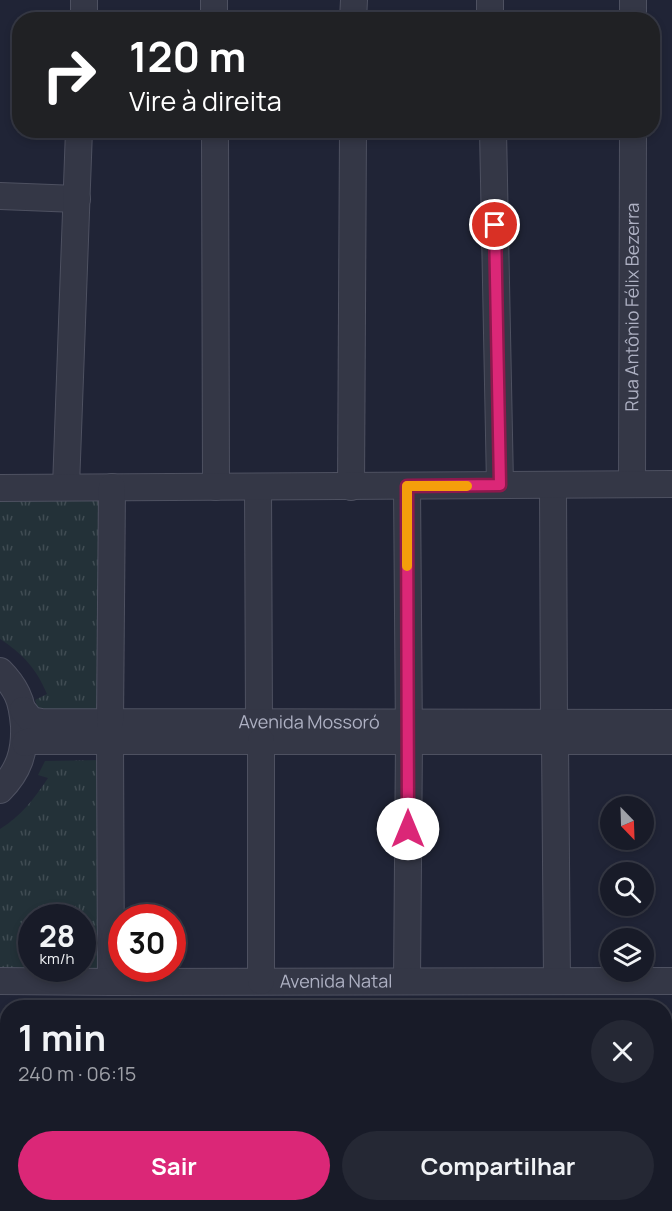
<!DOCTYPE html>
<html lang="pt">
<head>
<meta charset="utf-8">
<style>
	:root { --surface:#181b28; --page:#252834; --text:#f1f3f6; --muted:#9fa1a8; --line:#363945; --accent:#db2777 }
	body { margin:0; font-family:Manrope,sans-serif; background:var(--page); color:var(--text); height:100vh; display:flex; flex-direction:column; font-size:22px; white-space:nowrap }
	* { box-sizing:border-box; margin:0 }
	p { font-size:20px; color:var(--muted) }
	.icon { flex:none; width:33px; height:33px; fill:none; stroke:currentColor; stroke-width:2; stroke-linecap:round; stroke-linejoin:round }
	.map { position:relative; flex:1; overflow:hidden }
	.side { position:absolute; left:0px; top:1000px; width:672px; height:212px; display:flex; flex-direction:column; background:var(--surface); border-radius:24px 24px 0 0; box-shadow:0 3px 9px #0003,0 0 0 2px var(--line) }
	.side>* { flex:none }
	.guide { position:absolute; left:12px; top:12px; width:648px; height:126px; border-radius:24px; box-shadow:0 3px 9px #0003,0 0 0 2px var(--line); background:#202124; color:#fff; overflow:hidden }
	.needle { width:39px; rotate:157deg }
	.controls { position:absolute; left:600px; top:796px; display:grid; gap:12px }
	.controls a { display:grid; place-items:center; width:54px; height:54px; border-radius:50%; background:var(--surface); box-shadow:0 3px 9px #0003,0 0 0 2px var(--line); font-size:30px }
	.speed { position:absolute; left:18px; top:904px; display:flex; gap:12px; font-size:30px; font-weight:700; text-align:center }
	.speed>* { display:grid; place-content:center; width:78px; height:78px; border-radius:50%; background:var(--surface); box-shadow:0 3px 9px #0003,0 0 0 2px var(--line); line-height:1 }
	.speed small { font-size:15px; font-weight:400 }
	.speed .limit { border:9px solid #d22; background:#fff; color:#111 }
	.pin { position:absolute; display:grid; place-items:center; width:51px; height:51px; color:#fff; margin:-26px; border:3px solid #fff; border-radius:50%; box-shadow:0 2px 6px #0007 }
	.me { position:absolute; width:66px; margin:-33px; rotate:0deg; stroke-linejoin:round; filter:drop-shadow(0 0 4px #0008) }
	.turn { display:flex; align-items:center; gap:21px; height:126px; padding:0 18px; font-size:27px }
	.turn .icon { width:78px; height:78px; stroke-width:2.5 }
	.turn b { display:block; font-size:42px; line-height:51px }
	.round { display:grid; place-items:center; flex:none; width:63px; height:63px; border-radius:32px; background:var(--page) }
	.overview { display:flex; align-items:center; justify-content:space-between; height:102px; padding:0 18px }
	h1 { font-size:36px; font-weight:700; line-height:45px }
	.button { display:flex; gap:12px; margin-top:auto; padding:12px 18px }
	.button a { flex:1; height:69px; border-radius:36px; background:var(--accent); color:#fff; font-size:24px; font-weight:700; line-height:69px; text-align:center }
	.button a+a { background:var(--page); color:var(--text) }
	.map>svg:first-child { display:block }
</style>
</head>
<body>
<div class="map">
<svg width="672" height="1211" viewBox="0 0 672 1211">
	<defs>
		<pattern id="park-tufts" width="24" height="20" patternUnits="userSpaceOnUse" patternTransform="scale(1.5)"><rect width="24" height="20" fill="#233138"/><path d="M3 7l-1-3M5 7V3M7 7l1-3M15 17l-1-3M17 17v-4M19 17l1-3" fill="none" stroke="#404c53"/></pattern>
	</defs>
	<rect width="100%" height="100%" fill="#202436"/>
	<!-- park -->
	<g fill="url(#park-tufts)" fill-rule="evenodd">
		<path d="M0 498H103L99 713 40 715 35 700 47 694C36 668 23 654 0 639Z"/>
		<path d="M103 760 104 971 0 970V829C21 816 34 799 48 778L38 775 45 761ZM32 918H82V969H32Z"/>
	</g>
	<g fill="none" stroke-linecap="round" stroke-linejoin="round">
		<defs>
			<g id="minor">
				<polyline points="214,0 214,20"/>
				<polyline points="490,0 490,20"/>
				<polyline points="84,20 84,0"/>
				<polyline points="353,20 354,0"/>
				<polyline points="633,20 633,0"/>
				<polyline points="215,130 216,487"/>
				<polyline points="493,130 500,485"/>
				<polyline points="0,196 77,199"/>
				<path id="s1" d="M632 484 633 130"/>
				<polyline points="553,485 554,723"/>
				<polyline points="407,486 409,741 407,981"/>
				<polyline points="66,487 79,130"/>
				<polyline points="258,487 259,722"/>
				<polyline points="351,487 353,130"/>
				<polyline points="0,488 672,484"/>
				<path d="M0 671C6 677 13 686 17 694 22 704 23 714 24 726 25 752 19 771 0 790"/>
				<path id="s2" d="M23 710 31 720 41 722 672 723"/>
				<polyline points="110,722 112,487"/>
				<polyline points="110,741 111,982"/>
				<polyline points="555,741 557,981"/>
				<polyline points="25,743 31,741 672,741"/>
				<path id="s3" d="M0 981 111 982 672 981"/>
				<polyline points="261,981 261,741"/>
			</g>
		</defs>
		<!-- minor casing -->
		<use href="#minor" stroke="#4e5161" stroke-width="28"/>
		<!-- minor -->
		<use href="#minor" stroke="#343746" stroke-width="26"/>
	</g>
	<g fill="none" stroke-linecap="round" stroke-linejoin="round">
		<defs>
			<polyline id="route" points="408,829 407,486 500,485 495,225"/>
		</defs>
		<!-- route casing -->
		<use href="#route" stroke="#8e194d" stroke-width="15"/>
		<!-- route -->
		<use href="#route" stroke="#db2777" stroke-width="10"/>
		<!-- slow -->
		<polyline stroke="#f59e0b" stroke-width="10" points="407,566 407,486 467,486"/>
	</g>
	<g text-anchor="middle" stroke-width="5" stroke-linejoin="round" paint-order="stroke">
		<!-- street labels -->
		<g font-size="18" fill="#aeb1c3" stroke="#191c2b">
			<text dy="6" stroke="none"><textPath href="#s1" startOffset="177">Rua Antônio Félix Bezerra</textPath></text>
			<text dy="6" stroke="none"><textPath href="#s2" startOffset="291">Avenida Mossoró</textPath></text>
			<text dy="6" stroke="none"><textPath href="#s3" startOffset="336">Avenida Natal</textPath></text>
		</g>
	</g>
</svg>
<div class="controls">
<a><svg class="needle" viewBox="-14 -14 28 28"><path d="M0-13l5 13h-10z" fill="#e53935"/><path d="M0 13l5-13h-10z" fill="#9fa1a8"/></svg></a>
<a><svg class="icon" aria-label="search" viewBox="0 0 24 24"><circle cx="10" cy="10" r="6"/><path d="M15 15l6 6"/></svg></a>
<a><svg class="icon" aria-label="layers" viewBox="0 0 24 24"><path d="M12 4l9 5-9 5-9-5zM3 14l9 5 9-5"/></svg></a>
</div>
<div class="speed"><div>28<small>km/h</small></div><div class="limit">30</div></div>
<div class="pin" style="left:495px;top:225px;background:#d93025"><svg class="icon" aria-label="arrive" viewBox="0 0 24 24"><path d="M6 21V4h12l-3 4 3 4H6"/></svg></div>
<svg class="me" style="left:408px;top:829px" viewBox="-20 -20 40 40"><circle r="19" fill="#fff"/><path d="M0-13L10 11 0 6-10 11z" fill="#db2777"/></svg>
<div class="guide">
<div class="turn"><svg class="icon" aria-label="right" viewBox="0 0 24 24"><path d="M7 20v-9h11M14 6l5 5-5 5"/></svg><div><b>120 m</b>Vire à direita</div></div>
</div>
<section class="side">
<div class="overview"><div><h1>1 min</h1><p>240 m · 06:15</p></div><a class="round"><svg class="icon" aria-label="close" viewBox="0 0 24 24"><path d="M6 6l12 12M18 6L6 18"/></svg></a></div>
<div class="button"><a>Sair</a><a>Compartilhar</a></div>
</section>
</div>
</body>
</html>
